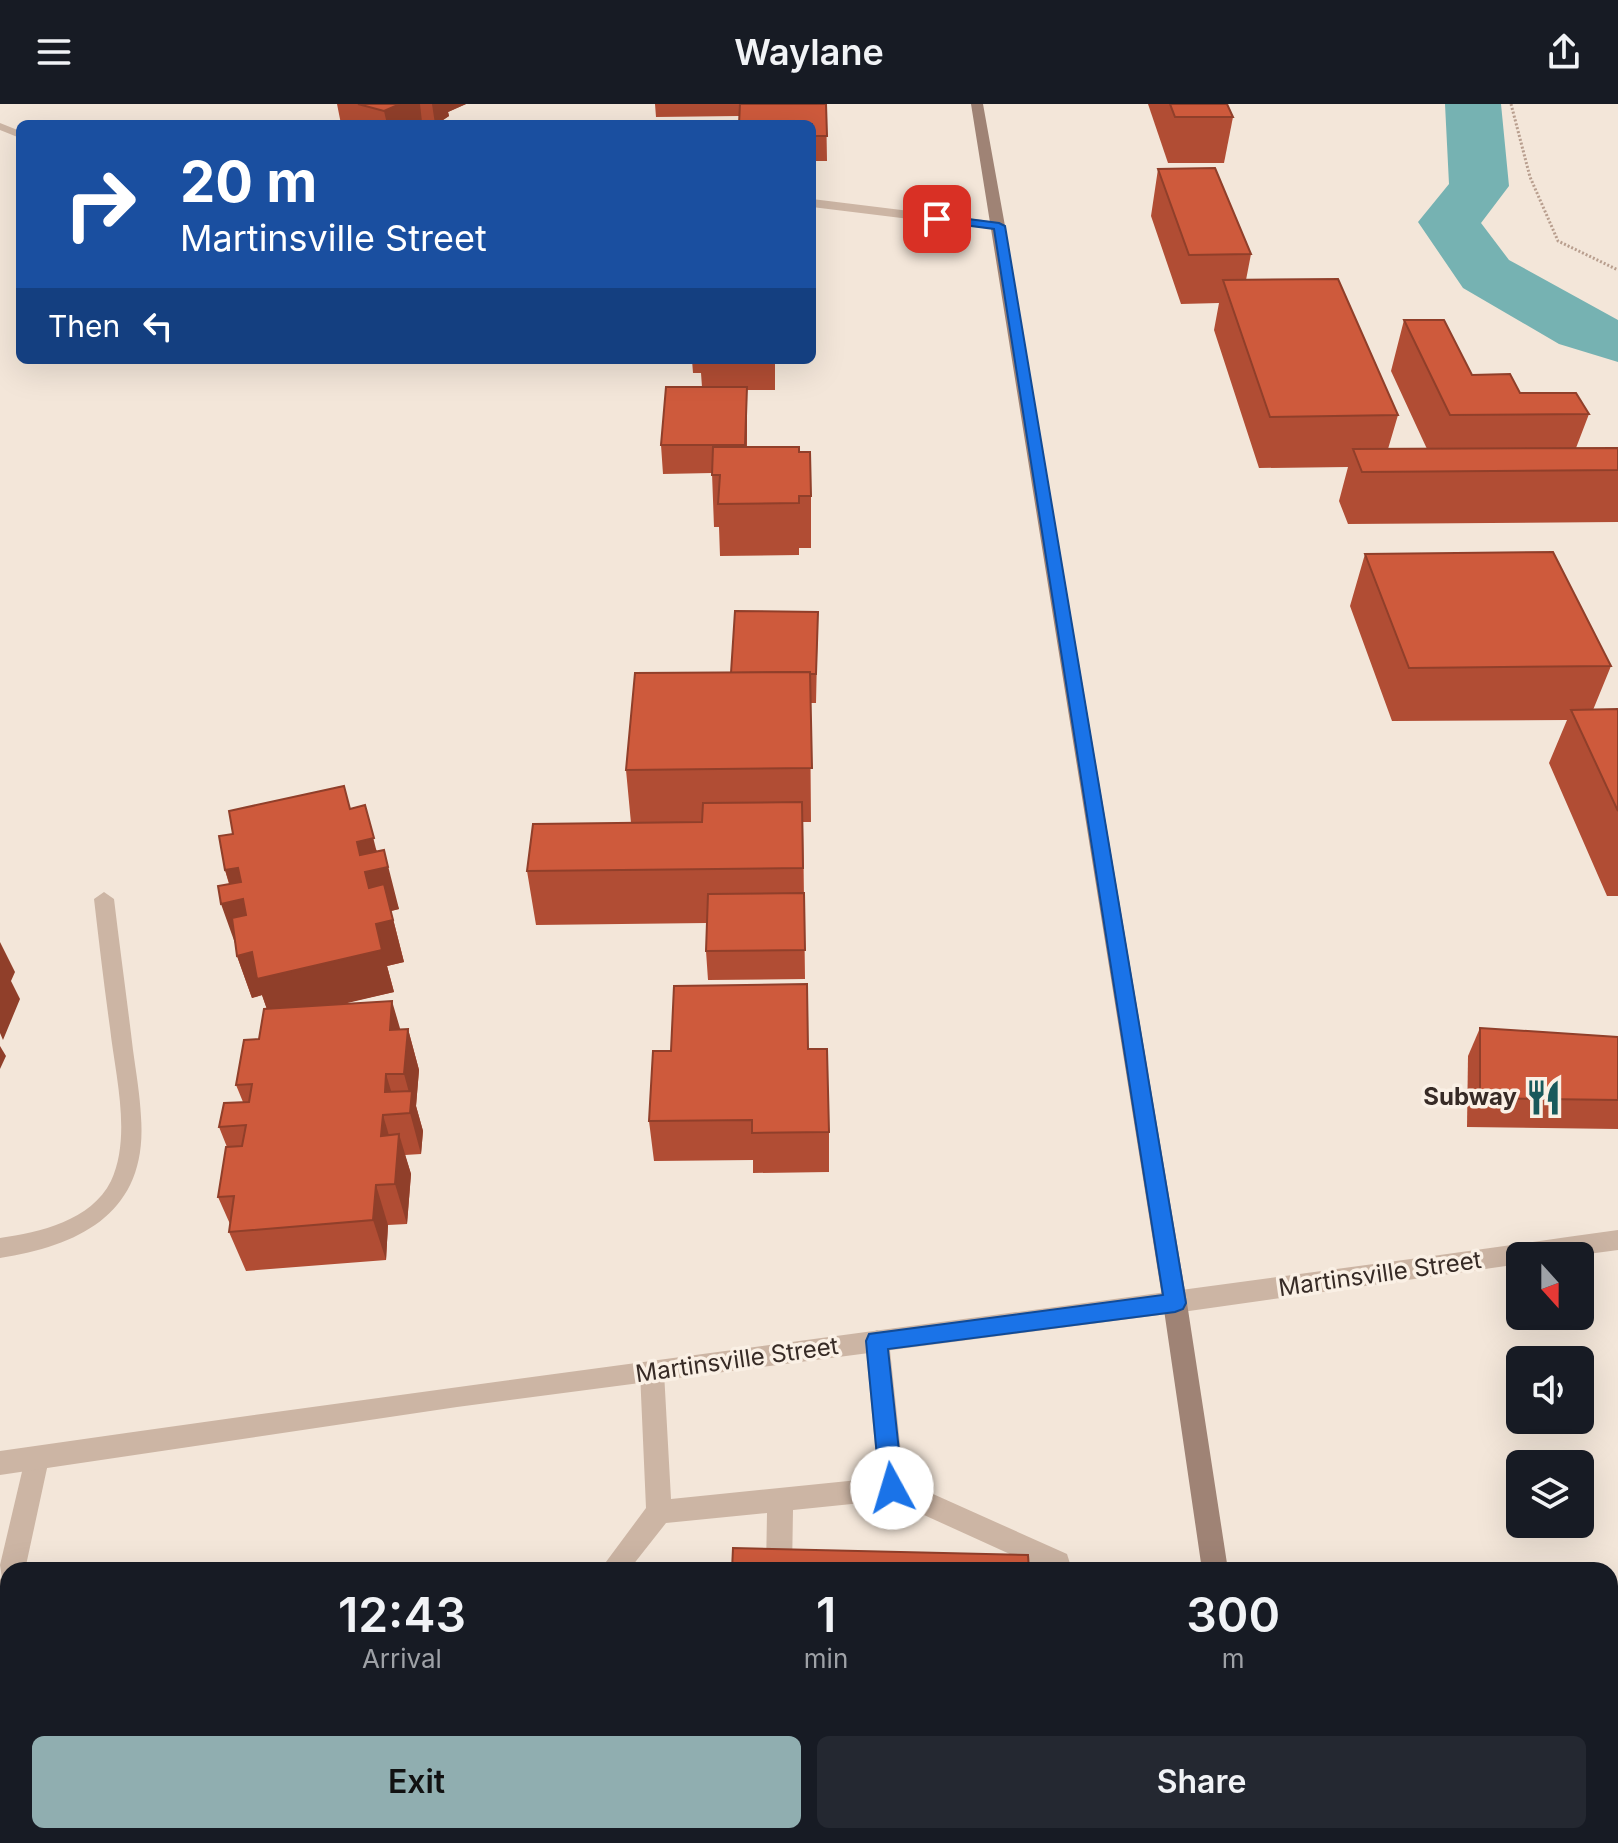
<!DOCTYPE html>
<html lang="en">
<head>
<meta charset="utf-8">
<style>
	:root { --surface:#171b24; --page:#242831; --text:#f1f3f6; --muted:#9ea1a6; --accent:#90aeb0 }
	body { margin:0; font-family:Inter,sans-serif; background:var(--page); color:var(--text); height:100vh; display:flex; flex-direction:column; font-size:30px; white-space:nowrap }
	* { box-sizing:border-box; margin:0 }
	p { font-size:26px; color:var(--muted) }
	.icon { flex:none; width:44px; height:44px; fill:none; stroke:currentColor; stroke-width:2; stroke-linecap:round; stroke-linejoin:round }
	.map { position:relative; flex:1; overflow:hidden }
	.drawer { position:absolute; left:0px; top:1458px; width:1618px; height:282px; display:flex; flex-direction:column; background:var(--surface); border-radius:24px 24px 0 0; box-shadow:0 8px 32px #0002 }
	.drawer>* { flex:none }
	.guide { position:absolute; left:16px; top:16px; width:800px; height:244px; border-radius:12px; box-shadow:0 8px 32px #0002; background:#1a4fa0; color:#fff; overflow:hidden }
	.needle { width:52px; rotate:159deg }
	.fabs { position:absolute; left:1506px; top:1138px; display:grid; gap:16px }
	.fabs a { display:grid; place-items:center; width:88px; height:88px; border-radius:12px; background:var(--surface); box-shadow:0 8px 32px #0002; font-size:40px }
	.pin { position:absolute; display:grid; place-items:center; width:68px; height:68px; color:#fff; margin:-34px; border-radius:16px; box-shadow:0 4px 12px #0006 }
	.me { position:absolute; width:88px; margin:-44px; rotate:354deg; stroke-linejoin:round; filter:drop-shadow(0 0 6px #0008) }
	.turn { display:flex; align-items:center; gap:28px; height:168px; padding:0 32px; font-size:36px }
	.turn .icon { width:104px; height:104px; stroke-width:2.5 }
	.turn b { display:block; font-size:56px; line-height:68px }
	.then { display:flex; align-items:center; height:76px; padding:0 32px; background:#0003; gap:16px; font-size:30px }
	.eta { display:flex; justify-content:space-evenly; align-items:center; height:136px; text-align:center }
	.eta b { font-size:48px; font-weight:600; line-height:56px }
	.cta { display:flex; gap:16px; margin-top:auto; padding:16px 32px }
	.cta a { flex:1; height:92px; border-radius:12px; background:var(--accent); color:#111; font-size:32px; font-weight:600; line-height:92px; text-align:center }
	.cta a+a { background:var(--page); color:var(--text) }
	header { display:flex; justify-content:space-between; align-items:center; height:104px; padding:0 32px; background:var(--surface); font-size:36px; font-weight:600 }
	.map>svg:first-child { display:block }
</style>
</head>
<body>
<header><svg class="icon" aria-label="menu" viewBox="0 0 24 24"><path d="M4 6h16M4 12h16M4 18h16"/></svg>Waylane<svg class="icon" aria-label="share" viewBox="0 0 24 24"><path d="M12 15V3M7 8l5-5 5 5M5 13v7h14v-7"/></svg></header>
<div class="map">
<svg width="1618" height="1739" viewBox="0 0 1618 1739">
	<rect width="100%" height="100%" fill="#f3e6d9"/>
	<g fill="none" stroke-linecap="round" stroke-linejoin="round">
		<!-- river -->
		<polygon fill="#76b2b2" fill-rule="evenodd" points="1445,0 1501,0 1509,82 1481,119 1509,156 1618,216 1618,258 1559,240 1463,184 1418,118 1449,80"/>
		<!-- path -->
		<polyline stroke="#b89e8e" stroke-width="3" stroke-dasharray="2 2" stroke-linecap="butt" points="1511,0 1530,73 1558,137 1618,166"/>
		<!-- service -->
		<g fill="#ccb5a4" fill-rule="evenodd">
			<path d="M104 788 114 795C120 845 127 896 133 946 136 968 140 991 141 1013 148 1108 82 1141 0 1154V1134C40 1128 91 1117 111 1077 132 1032 115 970 110 924 104 881 99 838 94 795Z"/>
			<polygon points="877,1226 885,1230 889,1237 904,1377 1067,1450 1072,1466 1045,1466 891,1396 793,1406 792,1466 766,1466 767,1409 666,1419 629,1466 600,1466 646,1404 640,1268 643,1260 652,1257 661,1260 664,1268 671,1395 878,1374 865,1237 869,1230"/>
			<polygon points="37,1343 46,1347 49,1355 25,1466 8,1466 8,1531 0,1534 0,1475 2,1474 0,1461 25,1355 28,1347"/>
			<polygon points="590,1732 619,1732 621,1739 592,1739"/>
			<polygon points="985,1732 1013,1732 1015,1739 987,1739"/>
			<polygon points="1071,1732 1099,1732 1100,1739 1072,1739"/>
		</g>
		<!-- minor -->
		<g fill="#ccb5a4" fill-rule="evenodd">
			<polygon points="0,19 20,27 20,34 0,26"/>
			<polygon points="812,95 999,118 1005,122 999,126 812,103"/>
			<path d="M1618 1126V1146L1573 1152H1520V1160L1175 1209 457 1303 0 1371V1347C539 1269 1079 1202 1618 1126Z"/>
		</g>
		<!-- secondary -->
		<g fill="#9f8375" fill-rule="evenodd">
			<polygon points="971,0 983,0 1005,122 1187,1199 1228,1466 1202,1466 1163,1199"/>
			<polygon points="1247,1732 1275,1732 1277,1739 1249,1739"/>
		</g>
	</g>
	<!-- wall -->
	<g fill="#b14d34">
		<polygon points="337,0 466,0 448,8 449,12 437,20 422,18 421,20 341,20"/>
		<polygon points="655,0 826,0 827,57 812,57 812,20 739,12 656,13"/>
		<polygon points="1148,0 1227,0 1233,13 1224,59 1168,59"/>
		<polygon points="1158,65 1251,150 1246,176 1398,311 1388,345 1427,345 1391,267 1404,216 1472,271 1520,289 1589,310 1576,344 1618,344 1618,418 1348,420 1339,397 1348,363 1259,364 1214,226 1219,199 1181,200 1151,112"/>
		<polygon points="692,256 775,256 775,286 747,286 747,343 799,348 811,392 811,444 799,444 799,451 720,452 719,423 714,423 712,369 663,370 661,341 702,283 701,269 693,269"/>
		<polygon points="1365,450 1611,562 1593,606 1618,605 1618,792 1607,792 1549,659 1567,616 1392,617 1350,502"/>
		<polygon points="818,508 816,599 810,599 811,718 803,718 805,875 708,876 706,847 707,819 536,821 527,767 631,719 626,666 731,569"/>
		<polygon points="344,682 350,705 377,747 399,805 391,807 404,858 387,862 394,888 340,900 400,925 408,925 419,966 416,1002 423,1027 421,1050 405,1051 411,1070 407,1120 388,1121 386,1156 246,1167 229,1128 230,1120 218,1093 227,1043 219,1023 243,998 236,981 259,935 267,905 262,891 252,894 237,852 229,780 225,766 233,730"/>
		<polygon points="1480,924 1618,933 1618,1025 1467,1023 1468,952"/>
		<polygon points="808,945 829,1028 829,1068 753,1069 753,1056 654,1057 649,1017"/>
	</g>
	<!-- shaded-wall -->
	<g fill="#903f2a">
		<polygon points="400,0 420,0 422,18 421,20 387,20 384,7"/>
		<polygon points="432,0 466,0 448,8 449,12 437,20 435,20"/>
		<polygon points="747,283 747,310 746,369 745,341"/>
		<polygon points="365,701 381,765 384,746 399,805 391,807 404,858 387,862 394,888 271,917 262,891 252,894 237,852 359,738"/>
		<polygon points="238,764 247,807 236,842 221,800 235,797 225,766"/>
		<polygon points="0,838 15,868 11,877 20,895 3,936 0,929"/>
		<polygon points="392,897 404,938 390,926"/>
		<polygon points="408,925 419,966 416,1002 423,1027 421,1050 410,1009 411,996 404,970"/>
		<polygon points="0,942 6,952 0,965"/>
		<polygon points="386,970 398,1010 385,988"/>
		<polygon points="383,1011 395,1052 381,1032"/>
		<polygon points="399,1030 411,1070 407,1120 395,1080"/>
		<polygon points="376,1081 388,1121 386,1156 373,1116"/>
	</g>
	<!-- building -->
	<g fill="#ce5a3c" stroke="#903f2a" stroke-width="2">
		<polygon points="358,0 400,0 384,7"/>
		<polygon points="740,0 826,0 827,32 812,32 812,20 739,20"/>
		<polygon points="1170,0 1227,0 1233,13 1175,13"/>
		<polygon points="1215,64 1251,150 1189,151 1158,65"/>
		<polygon points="1338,175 1398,311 1270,313 1223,176"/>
		<polygon points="1404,216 1444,216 1472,271 1510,270 1520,289 1576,289 1589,310 1450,311"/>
		<polygon points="701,256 775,256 775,258 701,259"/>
		<polygon points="666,283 747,283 745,341 661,341"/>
		<polygon points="713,343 799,343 799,348 810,348 811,392 799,392 799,399 718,400 720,371 712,371"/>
		<polygon points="1618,344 1618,366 1362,368 1353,345"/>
		<polygon points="1553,448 1611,562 1409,564 1365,450"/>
		<polygon points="735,507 818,508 816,570 810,570 810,568 731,569"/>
		<polygon points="810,568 812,664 626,666 635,569"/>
		<polygon points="1618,605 1618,707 1571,606"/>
		<polygon points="344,682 350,705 365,701 374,734 357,738 360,751 384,746 388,763 365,768 369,784 384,780 393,816 376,820 382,846 257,875 252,848 237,852 232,814 246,811 243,795 221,800 218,782 241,778 238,764 225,766 219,732 233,730 229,707"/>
		<polygon points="802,698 803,764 527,767 533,720 702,718 703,699"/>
		<polygon points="804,789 805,846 706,847 708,790"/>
		<polygon points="807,880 808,945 827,945 829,1028 752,1029 752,1016 649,1017 653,947 671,947 674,882"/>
		<polygon points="392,897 390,926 408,925 404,970 386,970 385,988 412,987 410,1009 383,1011 381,1032 399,1030 395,1080 376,1081 373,1116 229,1128 234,1092 218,1093 226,1043 242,1042 246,1021 219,1023 224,999 249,998 252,980 236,981 244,936 259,935 264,905"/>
		<polygon points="1480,924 1618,933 1618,996 1480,994"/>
		<polygon points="733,1444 1028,1451 1029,1466 732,1466"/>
	</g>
	<!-- route -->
	<polygon fill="#1a73e8" stroke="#114b97" stroke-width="2" points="937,111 999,119 1005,122 1186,1199 1183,1205 1175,1208 888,1245 903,1384 900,1392 892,1395 884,1392 880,1384 866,1237 869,1230 1163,1191 994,125 933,117 931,115"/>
	<!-- icons -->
	<defs>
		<symbol id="restaurant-bare" viewBox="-9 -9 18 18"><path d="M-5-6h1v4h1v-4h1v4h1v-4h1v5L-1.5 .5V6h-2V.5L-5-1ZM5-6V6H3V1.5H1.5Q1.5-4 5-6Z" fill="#19595b" stroke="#faf0e5" stroke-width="2.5" paint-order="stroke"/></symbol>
	</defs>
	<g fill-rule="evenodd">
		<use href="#restaurant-bare" x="1518" y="968" width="51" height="51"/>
	</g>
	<g text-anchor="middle" stroke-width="7" stroke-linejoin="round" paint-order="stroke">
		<!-- poi labels -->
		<g font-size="24" font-weight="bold" fill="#372b26" stroke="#faf0e5" text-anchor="end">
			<text x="1517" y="1001">Subway</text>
		</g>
		<!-- street labels -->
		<g font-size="24" fill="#372b26" stroke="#faf0e5">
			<text transform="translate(1380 1170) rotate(-8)" y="8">Martinsville Street</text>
			<text transform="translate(737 1256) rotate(-8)" y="8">Martinsville Street</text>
		</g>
	</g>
</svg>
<div class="fabs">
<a><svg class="needle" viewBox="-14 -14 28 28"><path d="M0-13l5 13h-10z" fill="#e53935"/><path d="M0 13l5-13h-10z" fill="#9ea1a6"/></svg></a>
<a><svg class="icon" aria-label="sound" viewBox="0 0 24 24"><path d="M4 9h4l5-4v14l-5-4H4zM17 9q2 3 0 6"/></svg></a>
<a><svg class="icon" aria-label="layers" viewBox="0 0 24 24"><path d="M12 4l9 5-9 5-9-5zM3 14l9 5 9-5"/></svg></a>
</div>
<div class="pin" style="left:937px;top:115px;background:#d93025"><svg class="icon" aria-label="arrive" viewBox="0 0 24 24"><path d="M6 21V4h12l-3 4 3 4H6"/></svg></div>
<svg class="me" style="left:892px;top:1384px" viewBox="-20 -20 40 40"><circle r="19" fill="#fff"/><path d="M0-13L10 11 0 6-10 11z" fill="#1a73e8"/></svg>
<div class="guide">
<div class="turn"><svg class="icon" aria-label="right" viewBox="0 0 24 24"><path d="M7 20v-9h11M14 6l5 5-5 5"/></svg><div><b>20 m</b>Martinsville Street</div></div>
<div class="then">Then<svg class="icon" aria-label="left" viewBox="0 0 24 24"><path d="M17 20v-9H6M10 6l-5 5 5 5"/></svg></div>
</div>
<section class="drawer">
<div class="eta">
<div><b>12:43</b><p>Arrival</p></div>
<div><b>1</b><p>min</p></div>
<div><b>300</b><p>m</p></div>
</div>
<div class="cta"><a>Exit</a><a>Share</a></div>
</section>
</div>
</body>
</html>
